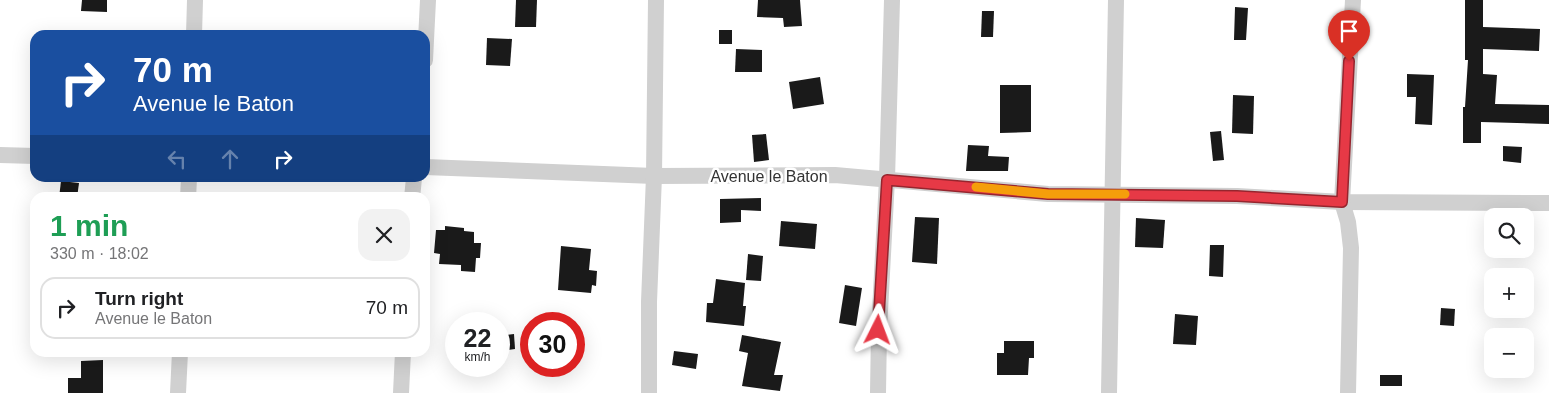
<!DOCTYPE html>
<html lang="en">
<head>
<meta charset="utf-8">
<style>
	:root { --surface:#fff; --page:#f2f2f2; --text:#202124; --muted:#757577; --line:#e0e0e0 }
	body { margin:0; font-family:Helvetica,sans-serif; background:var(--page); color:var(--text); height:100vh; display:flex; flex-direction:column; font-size:19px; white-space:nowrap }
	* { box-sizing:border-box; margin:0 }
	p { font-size:16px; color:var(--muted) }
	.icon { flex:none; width:28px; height:28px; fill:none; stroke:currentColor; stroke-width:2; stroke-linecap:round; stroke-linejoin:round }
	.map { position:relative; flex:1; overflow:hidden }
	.side { position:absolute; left:30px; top:192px; width:400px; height:165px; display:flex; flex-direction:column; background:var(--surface); border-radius:15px; box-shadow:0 5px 20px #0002 }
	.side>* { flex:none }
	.guide { position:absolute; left:30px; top:30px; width:400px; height:152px; border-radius:15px; box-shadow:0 5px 20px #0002; background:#1a4fa0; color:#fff; overflow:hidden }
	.controls { position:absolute; left:1484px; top:208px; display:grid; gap:10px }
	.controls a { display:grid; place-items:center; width:50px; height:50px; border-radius:10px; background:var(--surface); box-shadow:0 5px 20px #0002; font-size:25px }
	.speed { position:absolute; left:445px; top:312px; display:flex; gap:10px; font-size:25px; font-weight:700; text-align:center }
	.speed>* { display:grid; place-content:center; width:65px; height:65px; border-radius:50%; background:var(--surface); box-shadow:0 5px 20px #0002; line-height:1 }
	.speed small { font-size:12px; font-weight:400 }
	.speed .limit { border:8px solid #d22; background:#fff; color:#111 }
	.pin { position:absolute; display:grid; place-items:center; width:42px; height:42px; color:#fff; margin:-51px -21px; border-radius:50% 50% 50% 0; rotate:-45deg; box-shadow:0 0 5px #0007 }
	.pin .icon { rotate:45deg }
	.me { position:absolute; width:55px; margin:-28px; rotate:3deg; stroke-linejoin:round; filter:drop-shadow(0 0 4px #0008) }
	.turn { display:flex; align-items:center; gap:18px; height:105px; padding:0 20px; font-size:22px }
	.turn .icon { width:65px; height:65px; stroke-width:2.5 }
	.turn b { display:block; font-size:35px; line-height:42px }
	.lanes { display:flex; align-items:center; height:48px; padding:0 20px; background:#0003; justify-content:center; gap:25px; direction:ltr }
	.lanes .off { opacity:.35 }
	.round { display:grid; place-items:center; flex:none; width:52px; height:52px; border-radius:15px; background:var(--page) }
	.summary { display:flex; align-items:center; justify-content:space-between; height:85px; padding:0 20px }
	h1 { font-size:30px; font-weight:600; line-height:38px; color:#1e9e55 }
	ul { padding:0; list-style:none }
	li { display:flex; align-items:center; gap:15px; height:62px; margin:0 10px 8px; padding:0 10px; border:2px solid var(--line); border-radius:15px }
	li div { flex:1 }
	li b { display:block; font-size:19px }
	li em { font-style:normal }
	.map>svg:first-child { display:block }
</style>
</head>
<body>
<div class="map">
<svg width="1549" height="393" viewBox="0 0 1549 393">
	<rect width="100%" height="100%" fill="#fff"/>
	<!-- building -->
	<g fill="#1a1a1a">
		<polygon points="82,0 107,0 107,12 81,11"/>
		<polygon points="516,0 537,0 536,27 515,27"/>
		<polygon points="758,0 800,0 802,26 784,27 783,18 757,17"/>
		<polygon points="1465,0 1483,0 1483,27 1540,29 1539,51 1483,49 1483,74 1497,75 1495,104 1549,105 1549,124 1481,122 1481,143 1463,143 1463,107 1465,107 1468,60 1465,60"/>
		<polygon points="1235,7 1248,8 1246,40 1234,40"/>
		<polygon points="982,11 994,11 993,37 981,37"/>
		<rect x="719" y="30" width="13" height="14"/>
		<polygon points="487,38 512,39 510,66 486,65"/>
		<polygon points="736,49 762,50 762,72 735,72"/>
		<polygon points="1407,74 1434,75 1432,125 1415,124 1416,97 1407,97"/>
		<polygon points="820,77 824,104 793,109 789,82"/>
		<polygon points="1000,85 1031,85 1031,132 1000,133"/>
		<polygon points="1233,95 1254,96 1253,134 1232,133"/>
		<polygon points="1221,131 1224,160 1213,161 1210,132"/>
		<polygon points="766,134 769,160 754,162 752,135"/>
		<polygon points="968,145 989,146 988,156 1009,157 1008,171 966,171"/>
		<polygon points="1503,146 1522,147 1521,163 1503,161"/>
		<polygon points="61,181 79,183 77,198 59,198"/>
		<polygon points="761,198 761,211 741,210 741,222 720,223 720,199"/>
		<polygon points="915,217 939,218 937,264 912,262"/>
		<polygon points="1136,218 1165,220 1163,248 1135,247"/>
		<polygon points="781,221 817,224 815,249 779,246"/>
		<polygon points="445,226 464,228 464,231 474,232 474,243 481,243 480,258 476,258 475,272 461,271 461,265 439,264 440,254 434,253 436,230 445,230"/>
		<polygon points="1210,245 1224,245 1223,277 1209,276"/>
		<polygon points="561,246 591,249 589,270 597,271 596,286 592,285 591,293 558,290"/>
		<polygon points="748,254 763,256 761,281 746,280"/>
		<polygon points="716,279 745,283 743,306 746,306 744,326 706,322 707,303 713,303"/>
		<polygon points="845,285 862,288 856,326 839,323"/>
		<polygon points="1441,308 1455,309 1454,326 1440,325"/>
		<polygon points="1175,314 1198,316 1196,345 1173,344"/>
		<polygon points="514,334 515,349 499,351 499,336"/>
		<polygon points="742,335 781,342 774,375 783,375 780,391 742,386 748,353 739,351"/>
		<polygon points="1004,341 1034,341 1034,358 1029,358 1028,375 997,375 997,353 1004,353"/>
		<polygon points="674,351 698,354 696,369 672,365"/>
		<polygon points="103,360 103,393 68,393 68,378 81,378 81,361"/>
		<rect x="1380" y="375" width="22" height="11"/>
	</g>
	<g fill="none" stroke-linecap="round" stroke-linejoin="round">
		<!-- minor -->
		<g stroke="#d0d0d0" stroke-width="16">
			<polyline points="194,35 195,0"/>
			<polyline points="425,60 428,0"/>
			<polyline points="0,155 35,156"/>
			<polyline points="425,167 654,176 835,175 1048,194 1237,196 1342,202 1549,203"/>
			<polyline points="188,198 189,178"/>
			<polyline points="412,198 414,178"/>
			<polyline points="178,393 180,352"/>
			<polyline points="401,393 403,352"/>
			<polyline points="649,393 649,302 654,176 656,0"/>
			<polyline points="878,393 879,330 887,179 892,0"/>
			<polyline points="1109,393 1116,0"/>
			<polyline points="1348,393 1351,248 1348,222 1342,202 1353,0"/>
		</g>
	</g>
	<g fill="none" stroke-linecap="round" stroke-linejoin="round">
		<defs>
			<polyline id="route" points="878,330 887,180 1048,194 1237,196 1342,202 1349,61"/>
		</defs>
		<!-- route casing -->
		<use href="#route" stroke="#96252e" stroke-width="12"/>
		<!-- route -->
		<use href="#route" stroke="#e63946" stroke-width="9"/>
		<!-- slow -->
		<polyline stroke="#f59e0b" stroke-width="9" points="976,187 1048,194 1125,194"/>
	</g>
	<g text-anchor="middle" stroke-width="5" stroke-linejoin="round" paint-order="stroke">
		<!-- street labels -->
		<g font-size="16" fill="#333" stroke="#fff">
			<text x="769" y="182">Avenue le Baton</text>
		</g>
	</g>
</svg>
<div class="controls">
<a><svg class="icon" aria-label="search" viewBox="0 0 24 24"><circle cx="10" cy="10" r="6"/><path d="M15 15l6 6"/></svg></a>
<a>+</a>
<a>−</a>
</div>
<div class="speed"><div>22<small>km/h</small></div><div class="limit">30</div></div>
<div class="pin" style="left:1349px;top:61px;background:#d93025"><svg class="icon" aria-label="arrive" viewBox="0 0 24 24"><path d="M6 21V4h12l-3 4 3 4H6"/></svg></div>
<svg class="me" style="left:878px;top:330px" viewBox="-20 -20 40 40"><path d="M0-17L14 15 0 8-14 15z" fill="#e63946" stroke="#fff" stroke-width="4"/></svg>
<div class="guide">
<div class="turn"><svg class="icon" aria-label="right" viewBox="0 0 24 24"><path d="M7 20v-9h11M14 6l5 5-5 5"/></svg><div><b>70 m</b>Avenue le Baton</div></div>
<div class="lanes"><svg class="icon off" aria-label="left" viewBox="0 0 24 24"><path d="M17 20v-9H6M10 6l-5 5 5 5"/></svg><svg class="icon off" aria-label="ahead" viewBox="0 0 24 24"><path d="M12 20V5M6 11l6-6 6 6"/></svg><svg class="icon" aria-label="right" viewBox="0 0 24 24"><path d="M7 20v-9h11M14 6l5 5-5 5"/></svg></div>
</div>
<section class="side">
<div class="summary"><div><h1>1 min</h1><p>330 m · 18:02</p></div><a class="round"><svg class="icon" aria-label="close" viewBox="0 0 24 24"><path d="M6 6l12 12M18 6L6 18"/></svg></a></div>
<ul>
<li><svg class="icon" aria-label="right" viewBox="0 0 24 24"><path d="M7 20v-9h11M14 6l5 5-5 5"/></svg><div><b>Turn right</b><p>Avenue le Baton</p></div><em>70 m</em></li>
</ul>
</section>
</div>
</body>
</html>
